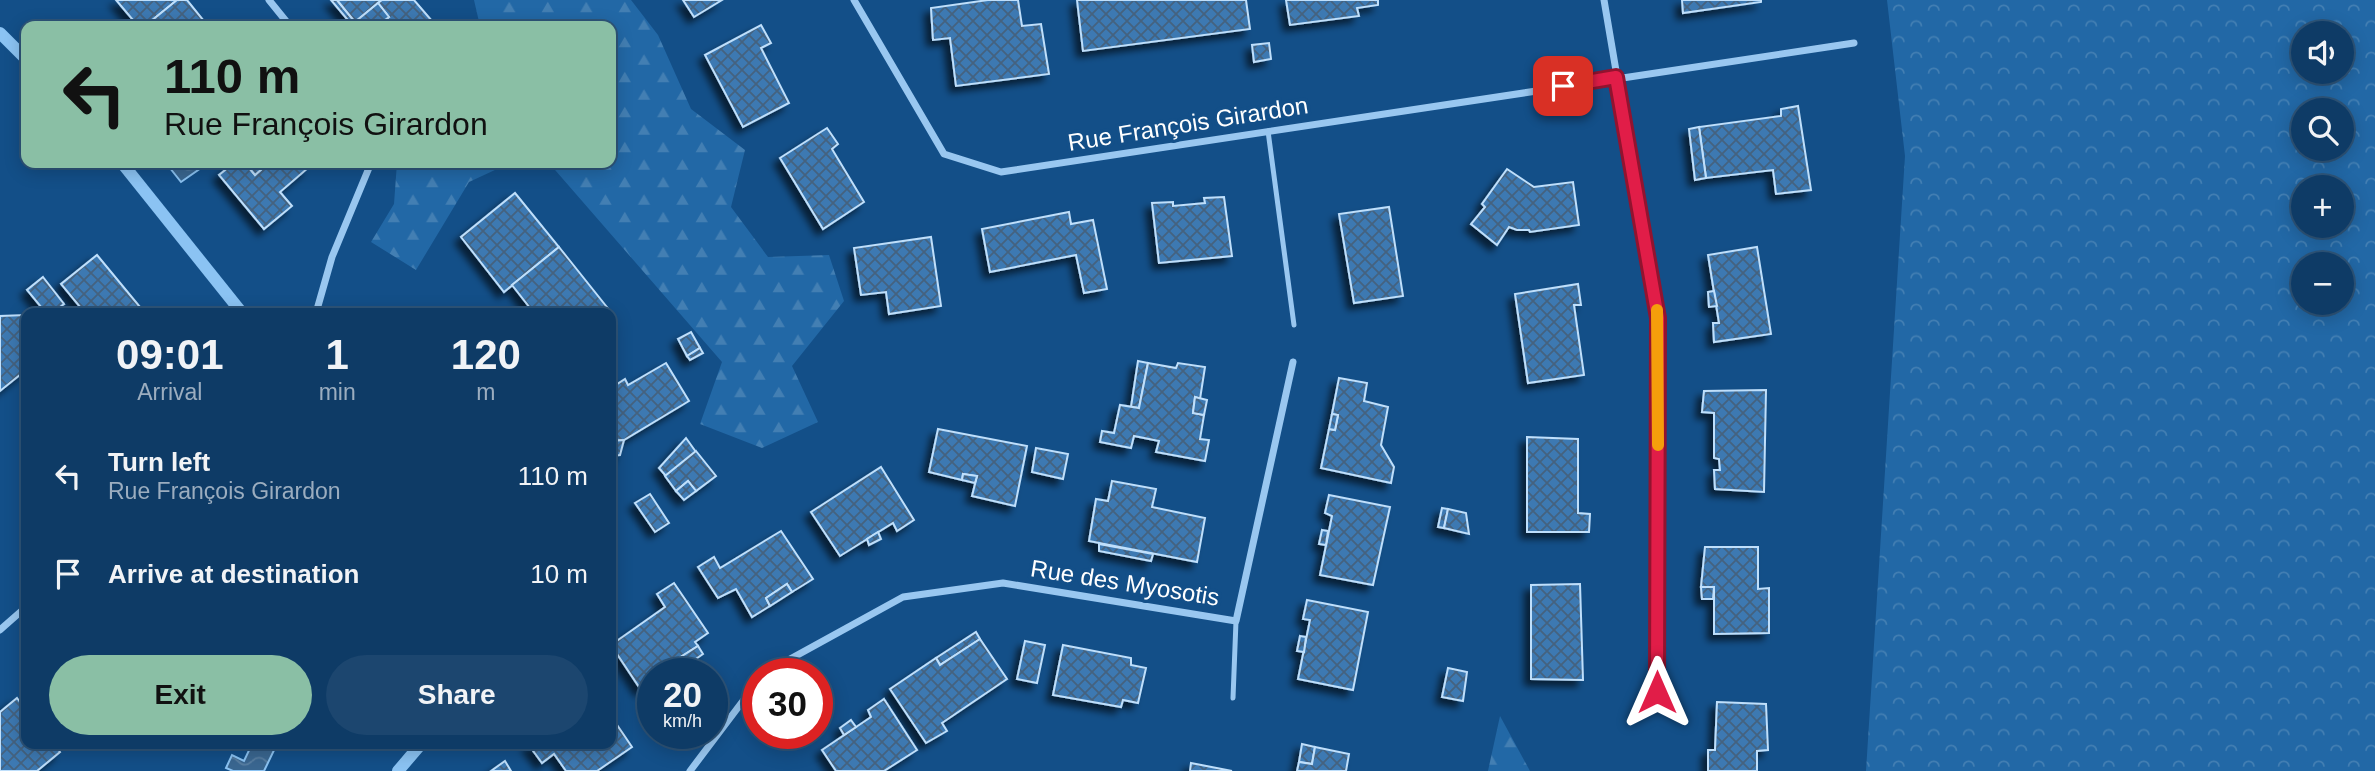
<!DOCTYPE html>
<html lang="en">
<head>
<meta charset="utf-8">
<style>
	:root { --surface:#0e3b66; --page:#1c466f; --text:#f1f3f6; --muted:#9badbf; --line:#2e557a; --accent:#8abfa5 }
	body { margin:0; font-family:Arial,sans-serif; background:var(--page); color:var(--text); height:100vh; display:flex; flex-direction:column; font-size:26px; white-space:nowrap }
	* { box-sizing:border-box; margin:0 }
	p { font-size:23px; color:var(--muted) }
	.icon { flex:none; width:38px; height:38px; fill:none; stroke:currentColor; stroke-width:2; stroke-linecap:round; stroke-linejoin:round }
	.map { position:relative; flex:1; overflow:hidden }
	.sheet { position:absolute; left:21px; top:308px; width:595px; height:441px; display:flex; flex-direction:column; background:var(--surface); border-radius:14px; box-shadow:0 4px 18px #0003,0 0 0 2px var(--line) }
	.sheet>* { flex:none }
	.guide { position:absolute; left:21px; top:21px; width:595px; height:147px; border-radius:14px; box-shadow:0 4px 18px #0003,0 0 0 2px var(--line); background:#8abfa5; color:#111; overflow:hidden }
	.controls { position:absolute; left:2291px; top:21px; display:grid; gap:14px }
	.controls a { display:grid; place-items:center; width:63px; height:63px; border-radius:50%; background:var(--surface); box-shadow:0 4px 18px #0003,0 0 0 2px var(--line); font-size:35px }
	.speed { position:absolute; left:637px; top:658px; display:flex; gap:14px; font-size:35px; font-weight:700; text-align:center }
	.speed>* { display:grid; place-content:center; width:91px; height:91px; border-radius:50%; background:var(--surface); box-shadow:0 4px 18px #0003,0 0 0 2px var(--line); line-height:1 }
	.speed small { font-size:18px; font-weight:400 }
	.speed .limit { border:10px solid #d22; background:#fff; color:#111 }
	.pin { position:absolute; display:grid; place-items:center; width:60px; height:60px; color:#fff; margin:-30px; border-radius:14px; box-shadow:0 4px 10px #0006 }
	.me { position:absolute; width:77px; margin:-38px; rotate:0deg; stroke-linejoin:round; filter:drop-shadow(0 0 5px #0008) }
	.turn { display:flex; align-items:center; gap:24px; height:147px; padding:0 28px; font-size:32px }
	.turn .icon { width:91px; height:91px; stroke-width:2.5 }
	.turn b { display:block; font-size:49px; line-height:60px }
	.eta { display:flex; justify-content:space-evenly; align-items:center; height:119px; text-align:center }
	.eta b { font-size:42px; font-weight:600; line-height:49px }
	.button { display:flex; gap:14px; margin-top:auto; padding:14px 28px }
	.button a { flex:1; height:80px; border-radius:42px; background:var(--accent); color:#111; font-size:28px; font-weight:600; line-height:80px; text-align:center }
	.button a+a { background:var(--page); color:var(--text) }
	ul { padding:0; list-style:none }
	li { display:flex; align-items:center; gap:21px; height:98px; padding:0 28px }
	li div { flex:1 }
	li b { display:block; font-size:26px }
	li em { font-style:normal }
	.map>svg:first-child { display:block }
</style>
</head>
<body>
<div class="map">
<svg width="2375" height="771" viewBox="0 0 2375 771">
	<defs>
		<pattern id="forest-firs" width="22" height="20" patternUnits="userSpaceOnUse" patternTransform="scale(1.75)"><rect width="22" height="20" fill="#2268a6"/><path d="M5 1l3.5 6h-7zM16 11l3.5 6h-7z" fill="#437fb3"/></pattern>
		<pattern id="park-crowns" width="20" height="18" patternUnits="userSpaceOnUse" patternTransform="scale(1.75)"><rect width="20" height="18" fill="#2268a6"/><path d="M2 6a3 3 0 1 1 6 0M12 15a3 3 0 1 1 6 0" fill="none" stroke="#437fb3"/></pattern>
		<pattern id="water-waves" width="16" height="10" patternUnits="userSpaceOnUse" patternTransform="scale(1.75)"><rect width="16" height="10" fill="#3a6791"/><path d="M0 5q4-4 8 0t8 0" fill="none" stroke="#587ea2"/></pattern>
		<pattern id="building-cross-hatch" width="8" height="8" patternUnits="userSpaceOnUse" patternTransform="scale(1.75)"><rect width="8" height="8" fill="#3c79b2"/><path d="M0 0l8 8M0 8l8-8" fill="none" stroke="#44627f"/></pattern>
		<filter id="shadow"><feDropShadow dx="-6" dy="6" stdDeviation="3.5" flood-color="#0009"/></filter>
	</defs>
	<rect width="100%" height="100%" fill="#134f88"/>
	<!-- forest -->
	<g fill="url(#forest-firs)">
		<polygon points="474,0 631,0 658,35 691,109 745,150 731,207 768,257 829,255 844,301 792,366 818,422 762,448 700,424 722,362 549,163 611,163 611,26 480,26"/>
		<polygon points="397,163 510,163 469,182 416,270 371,242 394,204"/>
		<polygon points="1500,716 1530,771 1488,771"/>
	</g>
	<!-- park -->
	<path fill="url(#park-crowns)" fill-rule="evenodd" d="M1887 0H2375V771H1866L1905 156ZM2303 33H2342V72H2303ZM2303 110H2342V149H2303ZM2303 187H2342V226H2303ZM2303 264H2342V303H2303Z"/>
	<!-- water -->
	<g fill="url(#water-waves)" stroke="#8bc3f3" stroke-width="2">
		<polygon points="166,163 197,163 201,168 181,182"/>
		<polygon points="252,744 277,744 264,771 233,771 226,768 232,755 244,761"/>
	</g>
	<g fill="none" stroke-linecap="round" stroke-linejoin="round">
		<!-- stream -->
		<g stroke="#8bc3f3" stroke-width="12">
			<polyline points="0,33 26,59"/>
			<polyline points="122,163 242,313"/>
			<polyline points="398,771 421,744"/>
		</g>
	</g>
	<!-- building -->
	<g fill="url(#building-cross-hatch)" stroke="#bfdffb" stroke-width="2" filter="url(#shadow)">
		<polygon points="116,0 177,0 145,26 138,26"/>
		<polygon points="177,0 187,0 208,26 145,26"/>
		<polygon points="331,0 337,0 355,22 352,25"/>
		<polygon points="337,0 382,0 355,22"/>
		<polygon points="382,0 414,0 432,21 426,26 377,26 389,17 378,3"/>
		<polygon points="683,0 722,0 694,17"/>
		<polygon points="988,0 1018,0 1022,26 1041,24 1049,74 956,86 950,38 933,40 931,8"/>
		<polygon points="1077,0 1246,0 1250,29 1083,51"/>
		<polygon points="1286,0 1378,0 1378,5 1357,8 1359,16 1290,25"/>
		<polygon points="1682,0 1761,0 1761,2 1683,13"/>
		<polygon points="378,3 389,17 377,26 358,26 355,22"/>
		<polygon points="761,25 771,43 761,48 789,103 743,127 705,55"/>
		<polygon points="1269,43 1271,59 1254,62 1252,45"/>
		<polygon points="1798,106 1811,190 1776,194 1773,170 1706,178 1699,127 1781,116 1781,109"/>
		<polygon points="1699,127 1706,178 1695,180 1689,129"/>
		<polygon points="827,128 838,144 832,149 864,202 823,229 780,158"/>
		<polygon points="234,163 245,163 255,175 263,168 259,163 303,163 308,168 280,192 292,206 264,229 219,175"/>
		<polygon points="245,163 259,163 263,168 255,175"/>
		<polygon points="1507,169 1534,187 1573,182 1579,225 1530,232 1529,230 1517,230 1509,227 1497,245 1471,224 1485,207 1482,204"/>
		<polygon points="515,193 559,247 504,292 461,237"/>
		<polygon points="1224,197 1232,256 1159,263 1152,203 1173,202 1173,206 1205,203 1204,198"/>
		<polygon points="1389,207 1403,296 1354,303 1339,214"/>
		<polygon points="1069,212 1071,224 1093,220 1107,289 1084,293 1076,255 990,272 982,229"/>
		<polygon points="931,237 941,306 889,314 886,292 861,295 854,248"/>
		<polygon points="559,247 614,316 611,318 611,313 534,313 512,285"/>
		<polygon points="1757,247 1771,334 1714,342 1713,323 1719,323 1708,255"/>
		<polygon points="97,255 145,313 85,313 61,284"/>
		<polygon points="43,277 64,304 52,313 46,313 27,290"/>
		<polygon points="1578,284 1581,305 1574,305 1584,375 1528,383 1515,294"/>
		<polygon points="1714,291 1717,306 1709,307 1708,292"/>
		<polygon points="26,315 26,370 0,391 0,316"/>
		<polygon points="691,332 700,348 687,356 678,339"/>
		<polygon points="700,348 703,353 690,360 687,356"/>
		<polygon points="1138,361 1148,363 1139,408 1131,407"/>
		<polygon points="666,363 689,401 624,440 611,441 611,381 614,386 625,379 628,385"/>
		<polygon points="1148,363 1176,368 1178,363 1205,367 1200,399 1195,397 1193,413 1204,415 1200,439 1209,440 1205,461 1156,452 1159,441 1134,436 1131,448 1100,442 1102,431 1114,433 1120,405 1139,408"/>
		<polygon points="1339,378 1367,383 1364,401 1388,407 1381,445 1394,467 1391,483 1321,468 1329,429 1335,430 1338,415 1332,414"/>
		<polygon points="1766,390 1764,492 1715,489 1714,470 1720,470 1719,459 1714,458 1714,413 1702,412 1704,391"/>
		<polygon points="1195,397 1207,400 1204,415 1193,413"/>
		<polygon points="1332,414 1338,415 1335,430 1329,429"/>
		<polygon points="938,429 1027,446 1015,506 972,496 977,476 963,474 962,480 929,472"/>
		<polygon points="1527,437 1578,439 1578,513 1590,514 1589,532 1527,532"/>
		<polygon points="686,438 696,452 666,476 659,468"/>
		<polygon points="624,440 620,455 611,456 611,441"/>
		<polygon points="1036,448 1068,454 1063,479 1032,472"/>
		<polygon points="696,451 716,476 696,491 688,481 676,491 665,476"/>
		<polygon points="881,467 914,520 897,531 893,523 840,556 811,512"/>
		<polygon points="963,474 977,476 975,483 962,480"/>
		<polygon points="688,481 696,491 684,500 676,491"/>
		<polygon points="1112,481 1156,489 1152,507 1205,518 1197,562 1089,541 1096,499 1108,501"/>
		<polygon points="650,494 669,523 655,532 635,503"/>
		<polygon points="1329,495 1390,507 1373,585 1320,575 1332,516 1325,513"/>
		<polygon points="1442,508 1448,509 1444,528 1438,527"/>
		<polygon points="1448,509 1466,513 1469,534 1444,528"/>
		<polygon points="1322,530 1328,531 1326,545 1319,544"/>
		<polygon points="781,531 813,579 792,592 787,584 766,598 770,606 752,617 736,589 718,598 698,567 714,557 720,568"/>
		<polygon points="878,532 881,539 869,545 867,539"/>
		<polygon points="1099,544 1153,554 1151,561 1099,551"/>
		<polygon points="1705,547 1758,547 1758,589 1769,588 1769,633 1714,634 1714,587 1701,587"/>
		<polygon points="674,583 708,633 695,642 698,646 668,665 672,670 666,674 653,674 653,682 641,690 611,645 665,607 657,594"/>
		<polygon points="787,584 792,592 770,606 766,598"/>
		<polygon points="1580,584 1583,680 1531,679 1531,585"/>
		<polygon points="1701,587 1714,587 1713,599 1702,599"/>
		<polygon points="1307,600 1368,612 1353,690 1298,679 1310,620 1303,619"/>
		<polygon points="976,632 980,639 940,665 936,658"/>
		<polygon points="1300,636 1306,637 1304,652 1297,651"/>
		<polygon points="980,639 1007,679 942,723 947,731 926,743 890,689 936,658 940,665"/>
		<polygon points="1025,641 1045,645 1037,683 1017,679"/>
		<polygon points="1063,645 1131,658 1131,665 1146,668 1138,703 1123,700 1121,707 1053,695"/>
		<polygon points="698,646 703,654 674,674 668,665"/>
		<polygon points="1448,668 1467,672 1463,701 1442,697"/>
		<polygon points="17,698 26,710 26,744 54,744 60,752 37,771 0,771 0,712"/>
		<polygon points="884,699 917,750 884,771 836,771 822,750 871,717 868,710"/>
		<polygon points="1717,702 1766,704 1768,750 1757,751 1757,771 1708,771 1708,750 1715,750"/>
		<polygon points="611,716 632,747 597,771 566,771 554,754 542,763 528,744 611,744"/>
		<polygon points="851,720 856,727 844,735 840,728"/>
		<polygon points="1302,744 1315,747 1312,764 1299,762"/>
		<polygon points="1315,747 1349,754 1346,771 1297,771 1299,762 1312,764"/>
		<polygon points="505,761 511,771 491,771"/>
		<polygon points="1191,763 1232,771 1190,771"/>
	</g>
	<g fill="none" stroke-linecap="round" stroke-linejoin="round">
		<!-- lane -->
		<g stroke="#99c7f0" stroke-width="5">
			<polyline points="1268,131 1294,325"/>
			<polyline points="1233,698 1236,621"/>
		</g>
		<!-- street -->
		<g stroke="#99c7f0" stroke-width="7">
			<polyline points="269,0 290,26"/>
			<polyline points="854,0 944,154 1001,172 1854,43"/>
			<polyline points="1604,0 1658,318 1657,692"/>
			<polyline points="316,313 332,257 371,163"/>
			<polyline points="0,630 26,607"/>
			<polyline points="763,674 903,597 1003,583 1236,621 1293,362"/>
			<polyline points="690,771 758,681"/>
		</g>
	</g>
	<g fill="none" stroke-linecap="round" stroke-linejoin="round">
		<defs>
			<polyline id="route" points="1563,86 1616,77 1658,318 1657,692"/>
		</defs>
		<!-- route casing -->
		<use href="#route" stroke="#92132f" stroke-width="18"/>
		<!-- route -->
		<use href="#route" stroke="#e11d48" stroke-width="12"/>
		<!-- slow -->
		<polyline stroke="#f59e0b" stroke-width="12" points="1657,310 1658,445"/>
	</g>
	<g text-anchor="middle" stroke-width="7" stroke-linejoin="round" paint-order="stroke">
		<!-- street labels -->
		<g font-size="24" fill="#fff" stroke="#134f88">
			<text transform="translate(1188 124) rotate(-9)" y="8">Rue François Girardon</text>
			<text transform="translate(1125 583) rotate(9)" y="8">Rue des Myosotis</text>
		</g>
	</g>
</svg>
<div class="controls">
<a><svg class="icon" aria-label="sound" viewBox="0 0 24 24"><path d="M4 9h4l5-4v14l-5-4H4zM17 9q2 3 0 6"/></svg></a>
<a><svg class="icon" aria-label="search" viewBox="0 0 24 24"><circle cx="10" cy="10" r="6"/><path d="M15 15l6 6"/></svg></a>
<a>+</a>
<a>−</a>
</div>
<div class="speed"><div>20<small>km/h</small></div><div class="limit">30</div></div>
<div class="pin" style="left:1563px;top:86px;background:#d93025"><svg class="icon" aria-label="arrive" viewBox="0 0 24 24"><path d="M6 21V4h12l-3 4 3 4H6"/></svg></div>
<svg class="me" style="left:1657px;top:692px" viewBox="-20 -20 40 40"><path d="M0-17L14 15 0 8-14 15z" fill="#e11d48" stroke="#fff" stroke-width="4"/></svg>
<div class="guide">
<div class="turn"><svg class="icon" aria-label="left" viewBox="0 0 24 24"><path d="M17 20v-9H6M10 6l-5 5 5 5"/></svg><div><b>110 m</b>Rue François Girardon</div></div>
</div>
<section class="sheet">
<div class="eta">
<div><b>09:01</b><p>Arrival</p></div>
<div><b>1</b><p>min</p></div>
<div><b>120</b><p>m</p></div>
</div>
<ul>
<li><svg class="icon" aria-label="left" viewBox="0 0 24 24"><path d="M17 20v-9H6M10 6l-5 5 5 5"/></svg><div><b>Turn left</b><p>Rue François Girardon</p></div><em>110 m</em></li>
<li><svg class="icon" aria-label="arrive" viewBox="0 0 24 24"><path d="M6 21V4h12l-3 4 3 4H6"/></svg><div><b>Arrive at destination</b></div><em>10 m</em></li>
</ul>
<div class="button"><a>Exit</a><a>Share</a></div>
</section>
</div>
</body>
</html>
